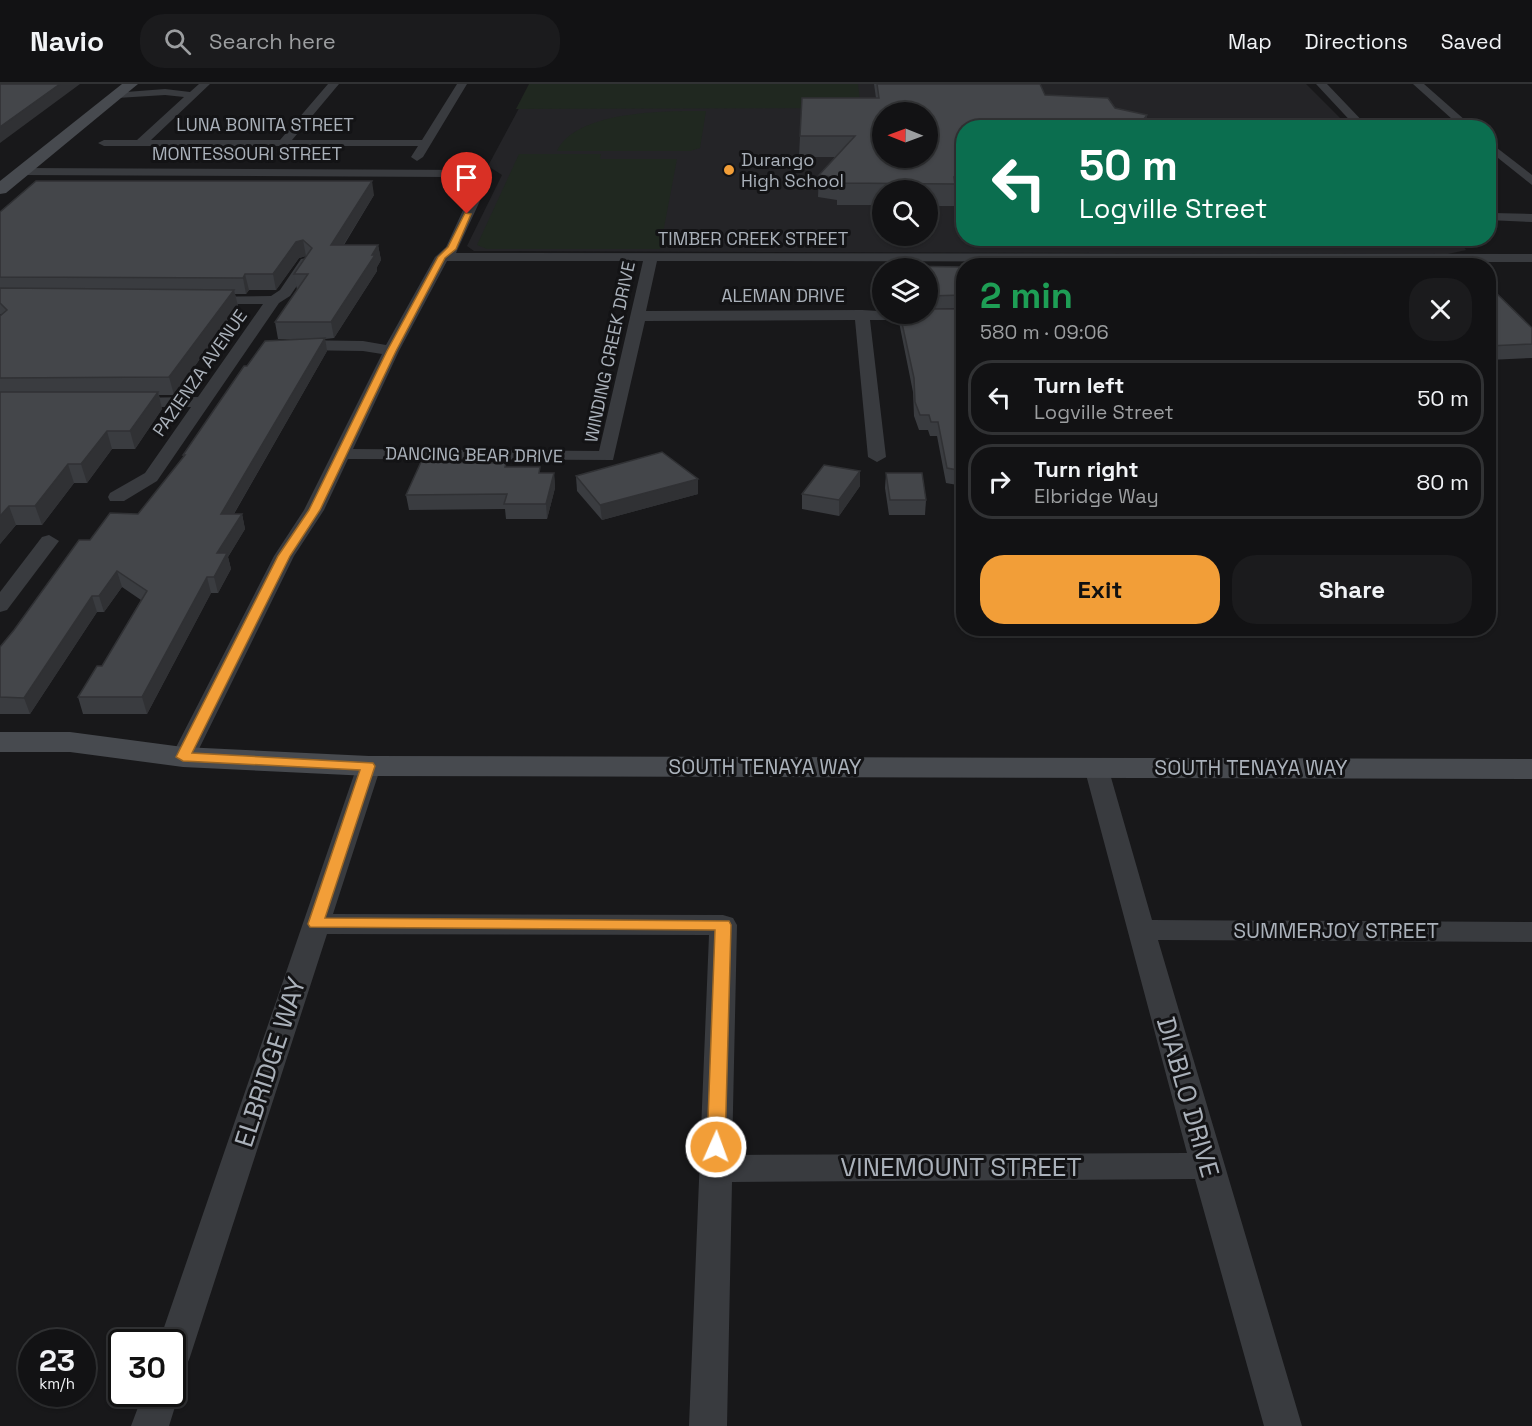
<!DOCTYPE html>
<html lang="en">
<head>
<meta charset="utf-8">
<style>
	:root { --surface:#121214; --page:#1b1b1d; --text:#f1f3f6; --muted:#9c9ea0; --line:#313234; --accent:#f29e38 }
	body { margin:0; font-family:"Space Grotesk",sans-serif; background:var(--page); color:var(--text); height:100vh; display:flex; flex-direction:column; font-size:22px; white-space:nowrap }
	* { box-sizing:border-box; margin:0 }
	p { font-size:20px; color:var(--muted) }
	.icon { flex:none; width:33px; height:33px; fill:none; stroke:currentColor; stroke-width:2; stroke-linecap:round; stroke-linejoin:round }
	.map { position:relative; flex:1; overflow:hidden }
	.sheet { position:absolute; left:956px; top:174px; width:540px; height:378px; display:flex; flex-direction:column; background:var(--surface); border-radius:24px; box-shadow:0 2px 4px #0004,0 0 0 2px var(--line) }
	.sheet>* { flex:none }
	.banner { position:absolute; left:956px; top:36px; width:540px; height:126px; border-radius:24px; box-shadow:0 2px 4px #0004,0 0 0 2px var(--line); background:#0b6e4f; color:#fff; overflow:hidden }
	.needle { width:39px; rotate:271deg }
	.controls { position:absolute; left:872px; top:18px; display:grid; gap:12px }
	.controls a { display:grid; place-items:center; width:66px; height:66px; border-radius:50%; background:var(--surface); box-shadow:0 2px 4px #0004,0 0 0 2px var(--line); font-size:30px }
	.speed { position:absolute; left:18px; top:1245px; display:flex; gap:12px; font-size:30px; font-weight:700; text-align:center }
	.speed>* { display:grid; place-content:center; width:78px; height:78px; border-radius:50%; background:var(--surface); box-shadow:0 2px 4px #0004,0 0 0 2px var(--line); line-height:1 }
	.speed small { font-size:15px; font-weight:400 }
	.speed .limit { border:3px solid #111; border-radius:9px; background:#fff; color:#111 }
	.pin { position:absolute; display:grid; place-items:center; width:51px; height:51px; color:#fff; margin:-62px -26px; border-radius:50% 50% 50% 0; rotate:-45deg; box-shadow:0 0 6px #0007 }
	.pin .icon { rotate:45deg }
	.me { position:absolute; width:66px; margin:-33px; rotate:2deg; stroke-linejoin:round; filter:drop-shadow(0 0 4px #0008) }
	.turn { display:flex; align-items:center; gap:21px; height:126px; padding:0 24px; font-size:27px }
	.turn .icon { width:78px; height:78px; stroke-width:2.5 }
	.turn b { display:block; font-size:42px; line-height:51px }
	.round { display:grid; place-items:center; flex:none; width:63px; height:63px; border-radius:24px; background:var(--page) }
	.overview { display:flex; align-items:center; justify-content:space-between; height:102px; padding:0 24px }
	h1 { font-size:36px; font-weight:700; line-height:45px; color:#1e9e55 }
	.button { display:flex; gap:12px; margin-top:auto; padding:12px 24px }
	.button a { flex:1; height:69px; border-radius:24px; background:var(--accent); color:#111; font-size:24px; font-weight:700; line-height:69px; text-align:center }
	.button a+a { background:var(--page); color:var(--text) }
	ul { padding:0; list-style:none }
	li { display:flex; align-items:center; gap:18px; height:75px; margin:0 12px 9px; padding:0 12px; border:3px solid var(--line); border-radius:24px }
	li div { flex:1 }
	li b { display:block; font-size:22px }
	li em { font-style:normal }
	header { display:flex; align-items:center; gap:36px; box-sizing:border-box; height:84px; padding:0 30px; background:var(--surface); border-bottom:2px solid var(--line) }
	header strong { font-size:28px }
	nav { display:flex; gap:33px; margin-inline-start:auto; font-size:21px }
	.search { width:420px; height:54px; background:var(--page); display:flex; align-items:center; gap:15px; box-sizing:border-box; padding:0 21px; border-radius:24px; color:var(--muted); font-size:22px }
	.map>svg:first-child { display:block }
</style>
</head>
<body>
<header>
<strong>Navio</strong>
<div class="search"><svg class="icon" aria-label="search" viewBox="0 0 24 24"><circle cx="10" cy="10" r="6"/><path d="M15 15l6 6"/></svg>Search here</div>
<nav><a>Map</a><a>Directions</a><a>Saved</a></nav>
</header>
<div class="map">
<svg width="1532" height="1342" viewBox="0 0 1532 1342">
	<rect width="100%" height="100%" fill="#18181a"/>
	<!-- built -->
	<path fill="#242427" fill-rule="evenodd" d="M532 0H1306L1349 43 963 44V154H1458L1466 166 1448 170 474 167 467 162 502 91 488 82ZM882 28H927V74H882ZM882 106H927V152H882Z"/>
	<!-- green -->
	<g fill="#202820">
		<polygon points="529,0 858,0 861,24 516,25"/>
		<path d="M706 27 700 64 690 67H557C577 26 666 27 706 27Z"/>
		<polygon points="519,70 601,70 600,75 677,75 660,165 487,165 477,161"/>
	</g>
	<g fill="none" stroke-linecap="round" stroke-linejoin="round">
		<!-- street -->
		<g fill="#393b3f" fill-rule="evenodd">
			<polygon points="199,0 210,0 151,56 280,56 328,0 339,0 292,56 422,56 457,0 467,0 423,73 417,77 411,73 418,62 104,62 98,59 104,56 137,56 184,13 165,11 117,14 113,13 113,9 165,5 190,8"/>
			<polygon points="1316,0 1327,0 1369,44 1357,44"/>
			<polygon points="1413,0 1424,0 1474,44 1462,44"/>
			<polygon points="1488,57 1532,91 1532,101 1488,66"/>
			<path d="M21 84 473 86 489 97 456 169 1532 170V178L657 177 646 227 862 226 927 230V227L963 226V236H870L886 373 877 378 868 373 855 236 645 237 613 376 348 375 324 426 294 472 195 673 191 678 183 680 175 678 171 673 274 472 304 426 382 270 363 267 295 266 287 261 295 256 363 257 386 261 435 173 446 163 476 98 470 94 448 93 17 91V85ZM447 177H643L599 367 353 365 399 267Z"/>
			<polygon points="1493,129 1532,130 1532,138 1488,136 1488,131"/>
			<polygon points="306,174 313,178 290,212 279,219 157,397 124,417 110,417 108,413 110,409 145,389 191,323 128,323 120,318 122,314 198,313 263,220 203,220 196,216 198,213 271,212 280,206 301,175"/>
			<polygon points="49,451 59,457 7,526 0,528 0,508 42,453"/>
			<polygon points="369,674 378,677 381,682 333,830 723,831 733,834 737,841 732,1071 1187,1069 1084,683 1087,678 1096,675 1105,678 1108,683 1152,836 1532,838 1532,858 1158,856 1302,1342 1264,1342 1195,1095 732,1098 727,1342 689,1342 709,851 327,850 190,1273 185,1285 172,1290 172,1258 159,1258 357,682 360,677"/>
			<polygon points="172,1297 179,1310 169,1342 131,1342 143,1310 172,1310"/>
		</g>
		<!-- secondary -->
		<g fill="#474a4f" fill-rule="evenodd">
			<polygon points="122,0 138,0 6,109 0,110 0,97"/>
			<polygon points="0,648 70,648 183,663 369,672 1532,675 1532,695 369,692 183,683 70,668 0,668"/>
		</g>
	</g>
	<!-- wall -->
	<g fill="#3a3c40">
		<polygon points="874,0 1040,0 1045,11 1115,24 1147,31 1145,44 963,44 963,115 954,115 954,122 927,122 927,106 882,106 882,121 837,121 837,116 818,113 819,91 835,73 799,73 800,52 876,14"/>
		<polygon points="374,111 344,161 378,161 381,176 377,183 377,187 334,254 325,255 327,267 234,430 242,430 245,445 228,473 231,485 218,509 211,509 147,630 83,630 78,613 102,582 141,516 122,503 104,528 97,528 30,630 0,630 0,563 90,456 138,430 183,374 183,371 247,282 307,255 278,255 275,238 297,206 294,190 306,172 299,174 276,206 249,206 246,210 235,210 238,222 174,311 159,311 162,325 135,365 112,365 87,399 74,399 42,441 16,441 0,460 0,232 1,231 0,230 0,128"/>
		<polygon points="903,182 963,183 963,224 927,225 927,184 903,184"/>
		<polygon points="1488,201 1532,244 1532,274 1488,276"/>
		<polygon points="963,225 963,292 957,292 961,327 963,327 963,402 946,399 937,352 930,352 928,346 919,346 914,332 913,308 899,238 899,230 927,230"/>
		<polygon points="506,383 541,389 554,389 555,404 547,435 506,435 505,425 409,426 406,411"/>
		<polygon points="886,389 926,416 925,431 889,431 885,404"/>
		<polygon points="576,392 698,410 602,436 577,407"/>
		<polygon points="860,402 839,432 802,425 802,410"/>
	</g>
	<!-- shaded-wall -->
	<g fill="#303134">
		<polygon points="60,0 80,0 0,59 0,43"/>
		<polygon points="1147,31 1145,44 1137,44"/>
		<polygon points="372,97 374,111 334,176 331,161"/>
		<polygon points="303,156 306,172 299,174 276,206 273,190 296,158"/>
		<polygon points="378,161 381,176 377,183 377,187 334,254 331,238"/>
		<polygon points="245,190 249,206 246,210 243,194"/>
		<polygon points="234,206 238,222 174,311 169,293"/>
		<polygon points="325,254 327,267 225,445 221,430"/>
		<polygon points="158,308 162,325 135,365 130,347"/>
		<polygon points="107,347 112,365 87,399 81,380"/>
		<polygon points="68,380 74,399 42,441 35,422"/>
		<polygon points="860,387 860,402 839,432 839,416"/>
		<polygon points="554,389 555,404 547,435 546,420"/>
		<polygon points="698,395 698,410 602,436 600,421"/>
		<polygon points="9,422 16,441 0,460 0,432"/>
		<polygon points="242,430 245,445 228,473 231,485 218,509 214,493 217,469"/>
		<polygon points="117,487 122,503 104,528 99,512"/>
		<polygon points="207,493 211,509 147,630 142,613"/>
		<polygon points="92,512 97,528 30,630 24,614"/>
	</g>
	<!-- building -->
	<g fill="#44464a" stroke="#303134" stroke-width="1.5" fill-rule="evenodd">
		<polygon points="0,0 60,0 0,43"/>
		<path d="M877 0H1040L1045 11 1108 14 1115 24 1147 31 1137 44H963V93H954L955 100 838 99 837 94 819 91 855 52H800L802 14H879ZM882 28H927V74H882Z"/>
		<polygon points="36,97 372,97 331,161 378,161 372,171 375,171 331,238 275,238 308,190 294,190 312,164 303,156 296,158 273,190 245,190 243,194 0,193 0,128"/>
		<polygon points="903,182 963,183 963,211 928,212 927,213 927,184 904,184"/>
		<polygon points="1488,201 1532,244 1532,260 1488,262"/>
		<polygon points="0,204 234,206 169,293 0,294 0,232 7,226 0,219"/>
		<polygon points="927,225 963,225 963,256 962,256 963,259 963,278 955,278 961,327 963,327 963,387 947,384 938,338 931,338 929,331 920,331 915,318 914,294 900,230 927,230"/>
		<polygon points="325,254 221,430 242,430 217,469 227,469 214,493 207,493 142,613 78,613 97,582 102,582 147,507 117,487 99,512 92,512 24,614 0,613 0,563 14,546 79,456 90,456 110,429 138,430 185,371 183,371 244,282 247,282 265,257"/>
		<polygon points="0,308 158,308 130,347 107,347 81,380 68,380 35,422 9,422 0,432"/>
		<polygon points="662,368 698,395 600,421 576,392"/>
		<polygon points="421,378 506,379 505,383 540,383 539,389 554,389 546,420 504,420 507,410 406,411"/>
		<polygon points="824,381 860,387 839,416 802,410"/>
		<polygon points="886,389 922,389 926,416 890,416"/>
	</g>
	<!-- route -->
	<polygon fill="#f29e38" stroke="#9d6724" stroke-width="1.5" points="465,129 471,130 456,165 445,174 396,267 320,426 290,472 192,669 373,679 375,682 325,834 729,837 731,841 725,1063 723,1068 716,1070 710,1068 707,1063 715,846 310,843 308,840 360,686 183,677 176,673 278,472 309,426 387,267 438,173 448,163"/>
	<!-- markers -->
	<circle fill="#f29e38" stroke="#131315" stroke-width="2" cx="729" cy="86" r="6"/>
	<g text-anchor="middle" stroke-width="6" stroke-linejoin="round" paint-order="stroke">
		<!-- far-street labels -->
		<g font-size="18" fill="#aab1ba" stroke="#131315">
			<text x="265" y="47">LUNA BONITA STREET</text>
			<text x="247" y="76">MONTESSOURI STREET</text>
			<text x="753" y="161">TIMBER CREEK STREET</text>
			<text x="783" y="218">ALEMAN DRIVE</text>
			<text transform="translate(610 268) rotate(-78)" y="6">WINDING CREEK DRIVE</text>
			<text transform="translate(200 289) rotate(-55)" y="6">PAZIENZA AVENUE</text>
			<text transform="translate(474 371) rotate(1)" y="6">DANCING BEAR DRIVE</text>
		</g>
		<!-- far-poi labels -->
		<g font-size="18" fill="#aab1ba" stroke="#131315" text-anchor="start">
			<text x="741" y="82">Durango<tspan x="741" dy="21">High School</tspan></text>
		</g>
		<!-- street labels -->
		<g font-size="21" fill="#aab1ba" stroke="#131315">
			<text x="765" y="690">SOUTH TENAYA WAY</text>
			<text x="1251" y="691">SOUTH TENAYA WAY</text>
			<text x="1336" y="854">SUMMERJOY STREET</text>
		</g>
		<!-- near-street labels -->
		<g font-size="26" fill="#aab1ba" stroke="#131315">
			<text transform="translate(270 978) rotate(-72)" y="9">ELBRIDGE WAY</text>
			<text transform="translate(1188 1013) rotate(74)" y="9">DIABLO DRIVE</text>
			<text x="961" y="1092">VINEMOUNT STREET</text>
		</g>
	</g>
</svg>
<div class="controls">
<a><svg class="needle" viewBox="-14 -14 28 28"><path d="M0-13l5 13h-10z" fill="#e53935"/><path d="M0 13l5-13h-10z" fill="#9c9ea0"/></svg></a>
<a><svg class="icon" aria-label="search" viewBox="0 0 24 24"><circle cx="10" cy="10" r="6"/><path d="M15 15l6 6"/></svg></a>
<a><svg class="icon" aria-label="layers" viewBox="0 0 24 24"><path d="M12 4l9 5-9 5-9-5zM3 14l9 5 9-5"/></svg></a>
</div>
<div class="speed"><div>23<small>km/h</small></div><div class="limit">30</div></div>
<div class="pin" style="left:467px;top:130px;background:#d93025"><svg class="icon" aria-label="arrive" viewBox="0 0 24 24"><path d="M6 21V4h12l-3 4 3 4H6"/></svg></div>
<svg class="me" style="left:716px;top:1063px" viewBox="-20 -20 40 40"><circle r="17" fill="#f29e38" stroke="#fff" stroke-width="3"/><path d="M0-11L8 9 0 5-8 9z" fill="#fff"/></svg>
<div class="banner">
<div class="turn"><svg class="icon" aria-label="left" viewBox="0 0 24 24"><path d="M17 20v-9H6M10 6l-5 5 5 5"/></svg><div><b>50 m</b>Logville Street</div></div>
</div>
<section class="sheet">
<div class="overview"><div><h1>2 min</h1><p>580 m · 09:06</p></div><a class="round"><svg class="icon" aria-label="close" viewBox="0 0 24 24"><path d="M6 6l12 12M18 6L6 18"/></svg></a></div>
<ul>
<li><svg class="icon" aria-label="left" viewBox="0 0 24 24"><path d="M17 20v-9H6M10 6l-5 5 5 5"/></svg><div><b>Turn left</b><p>Logville Street</p></div><em>50 m</em></li>
<li><svg class="icon" aria-label="right" viewBox="0 0 24 24"><path d="M7 20v-9h11M14 6l5 5-5 5"/></svg><div><b>Turn right</b><p>Elbridge Way</p></div><em>80 m</em></li>
</ul>
<div class="button"><a>Exit</a><a>Share</a></div>
</section>
</div>
</body>
</html>
